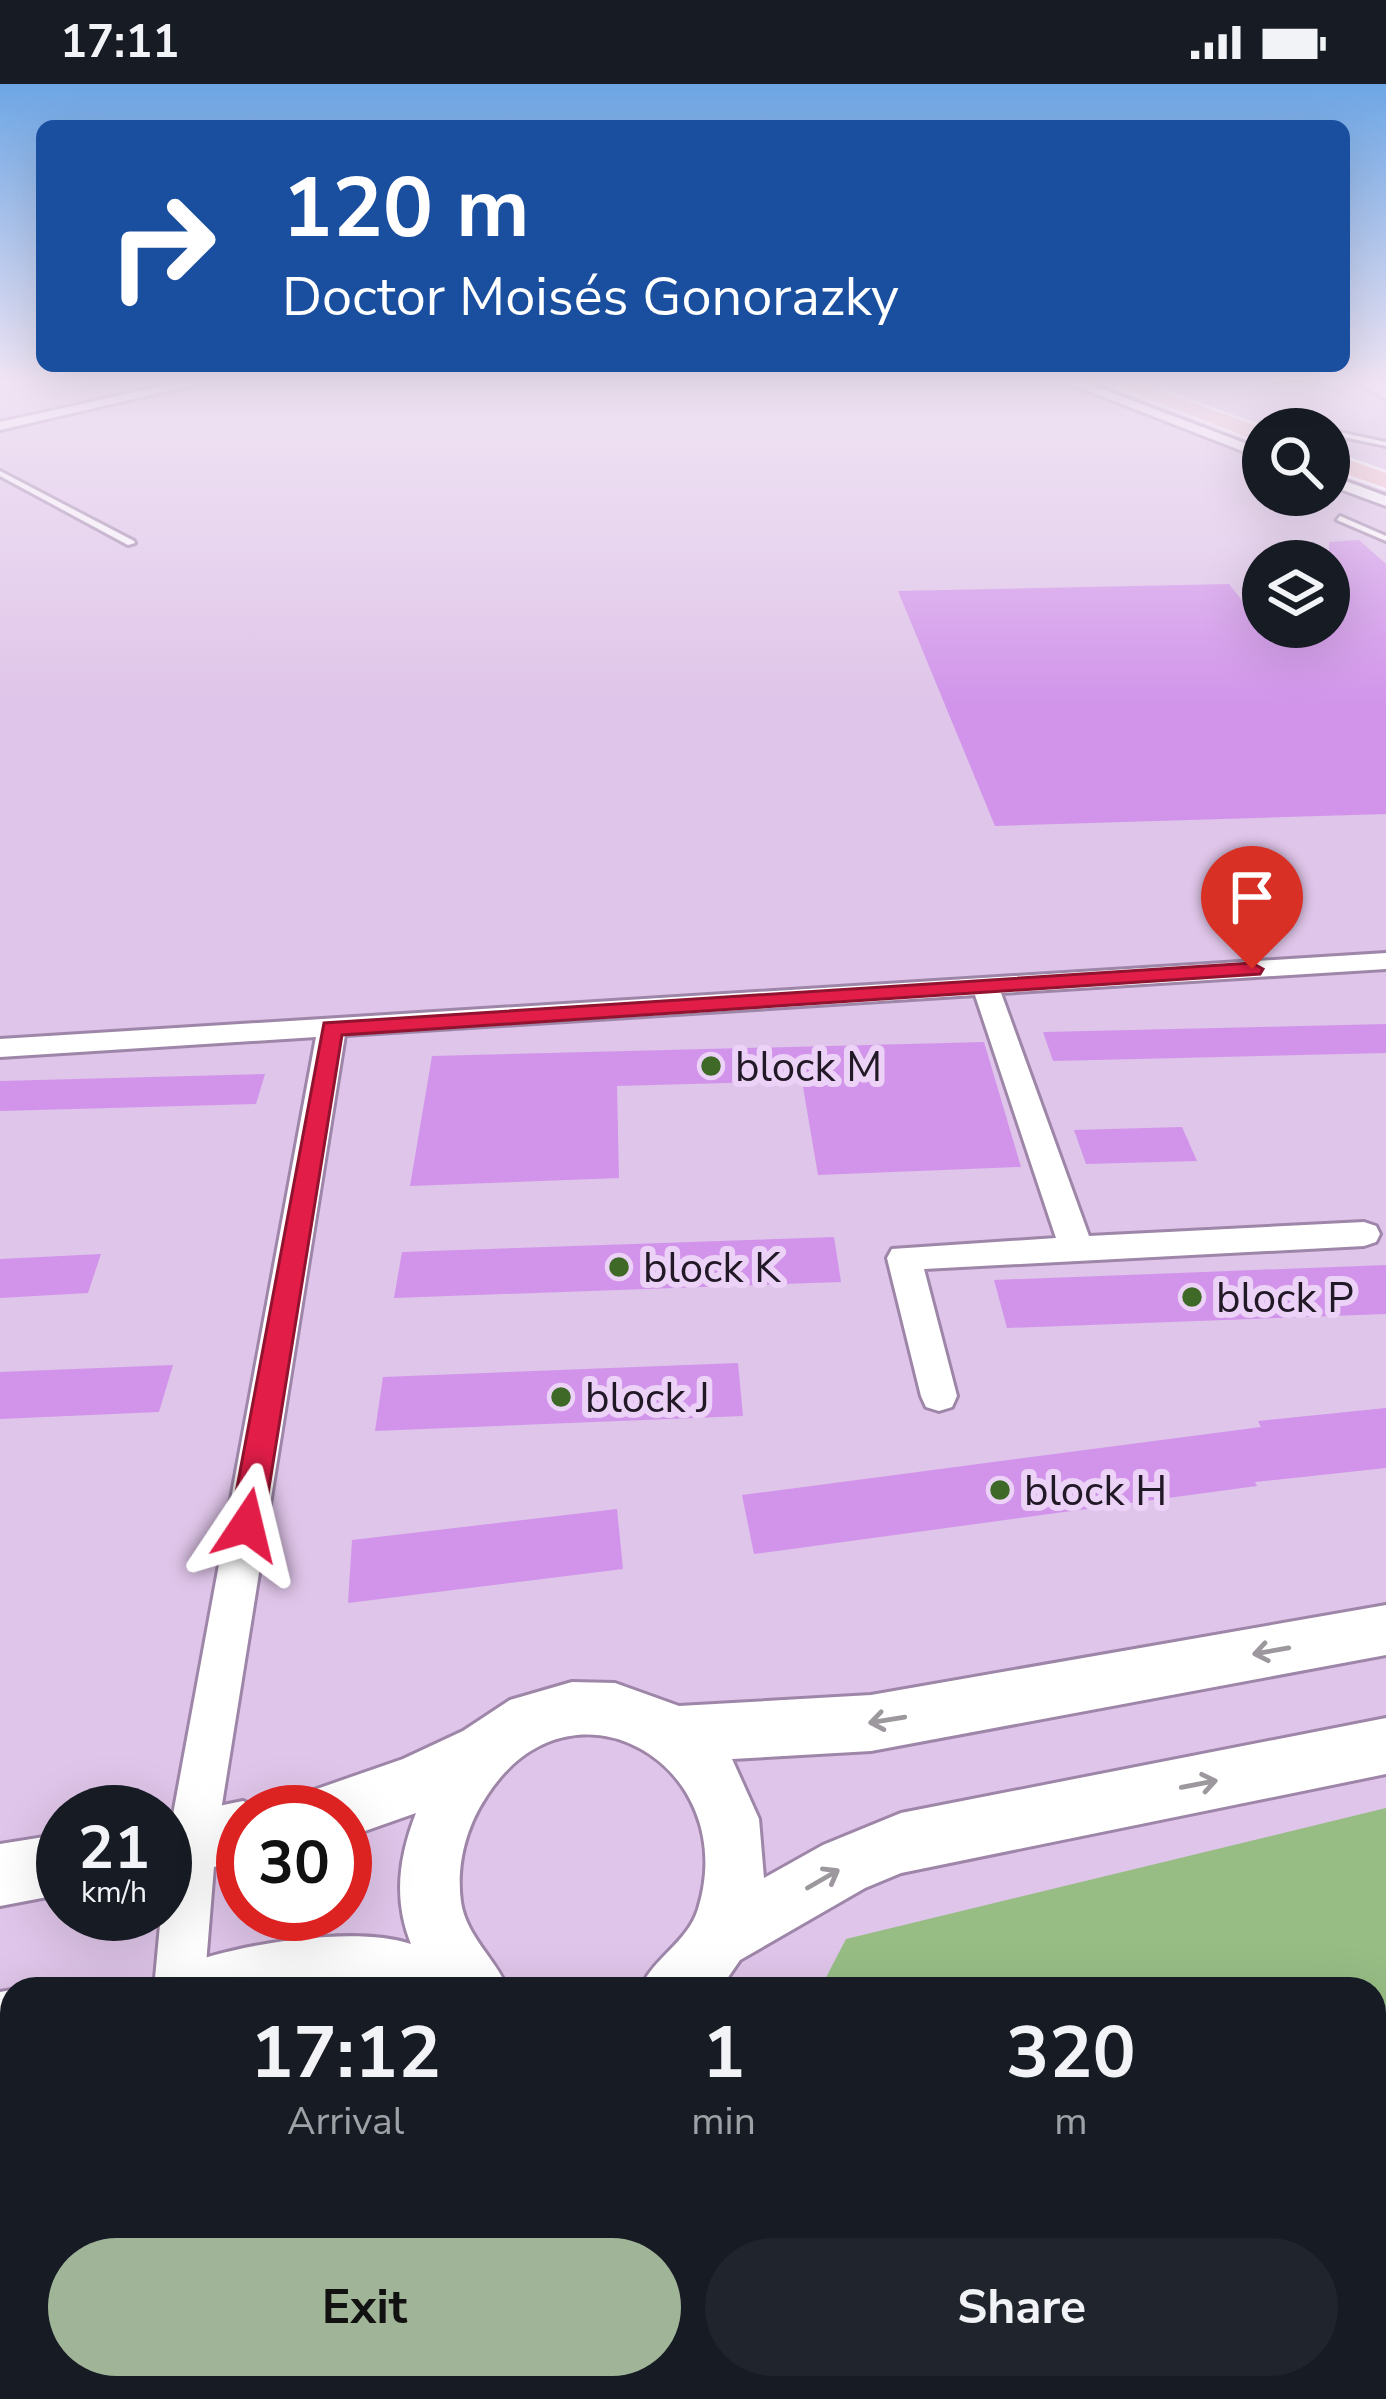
<!DOCTYPE html>
<html lang="en">
<head>
<meta charset="utf-8">
<style>
	:root { --surface:#171b24; --page:#20242c; --text:#f1f3f6; --muted:#9ea1a6; --accent:#a0b598 }
	body { margin:0; font-family:"Nunito Sans",sans-serif; background:var(--page); color:var(--text); height:100vh; display:flex; flex-direction:column; font-size:45px; white-space:nowrap }
	* { box-sizing:border-box; margin:0 }
	p { font-size:39px; color:var(--muted) }
	.icon { flex:none; width:66px; height:66px; fill:none; stroke:currentColor; stroke-width:2; stroke-linecap:round; stroke-linejoin:round }
	.map { position:relative; flex:1; overflow:hidden }
	.sheet { position:absolute; left:0px; top:1893px; width:1386px; height:423px; display:flex; flex-direction:column; background:var(--surface); border-radius:36px 36px 0 0; box-shadow:0 12px 48px #0002 }
	.sheet>* { flex:none }
	.hud { position:absolute; left:36px; top:36px; width:1314px; height:252px; border-radius:18px; box-shadow:0 12px 48px #0002; background:#1a4fa0; color:#fff; overflow:hidden }
	.tools { position:absolute; left:1242px; top:324px; display:grid; gap:24px }
	.tools a { display:grid; place-items:center; width:108px; height:108px; border-radius:50%; background:var(--surface); box-shadow:0 12px 48px #0002; font-size:60px }
	.speed { position:absolute; left:36px; top:1701px; display:flex; gap:24px; font-size:60px; font-weight:700; text-align:center }
	.speed>* { display:grid; place-content:center; width:156px; height:156px; border-radius:50%; background:var(--surface); box-shadow:0 12px 48px #0002; line-height:1 }
	.speed small { font-size:30px; font-weight:400 }
	.speed .limit { border:18px solid #d22; background:#fff; color:#111 }
	.pin { position:absolute; display:grid; place-items:center; width:102px; height:102px; color:#fff; margin:-123px -51px; border-radius:50% 50% 50% 0; rotate:-45deg; box-shadow:0 0 12px #0007 }
	.pin .icon { rotate:45deg }
	.me { position:absolute; width:132px; margin:-66px; rotate:10deg; stroke-linejoin:round; filter:drop-shadow(0 0 9px #0008) }
	.turn { display:flex; align-items:center; gap:42px; height:252px; padding:0 48px; font-size:54px }
	.turn .icon { width:156px; height:156px; stroke-width:2.5 }
	.turn b { display:block; font-size:84px; line-height:102px }
	.eta { display:flex; justify-content:space-evenly; align-items:center; height:204px; text-align:center }
	.eta b { font-size:72px; font-weight:700; line-height:84px }
	.primary-button { display:flex; gap:24px; margin-top:auto; padding:24px 48px }
	.primary-button a { flex:1; height:138px; border-radius:72px; background:var(--accent); color:#111; font-size:48px; font-weight:700; line-height:138px; text-align:center }
	.primary-button a+a { background:var(--page); color:var(--text) }
	.status { display:flex; justify-content:space-between; align-items:center; height:84px; padding:0 60px; background:var(--surface); direction:ltr }
	.status svg { height:33px; fill:currentColor }
	.map>svg:first-child { display:block }
</style>
</head>
<body>
<div class="status"><b>17:11</b><svg viewBox="0 0 49 12"><path d="M0 12V9h3v3zM5 12V6h3v6zM10 12V3h3v9zM15 12V0h3v12zM26 1h20v11H26zM47 4h2v5h-2z"/></svg></div>
<div class="map">
<svg width="1386" height="2315" viewBox="0 0 1386 2315">
	<rect width="100%" height="100%" fill="#dfc5e9"/>
	<!-- green -->
	<polygon fill="#97bd85" points="1386,1724 1386,2315 0,2315 0,2047 12,2044 12,2304 1374,2304 1374,1905 820,1905 846,1855"/>
	<!-- building -->
	<g fill="#d194ea">
		<polygon points="1359,456 1386,480 1386,730 995,742 898,507 1229,500 1263,543 1329,543 1329,458"/>
		<polygon points="1386,940 1386,969 1053,977 1043,948"/>
		<polygon points="984,958 1021,1083 818,1091 802,997 617,1002 619,1094 410,1102 432,972"/>
		<polygon points="265,990 256,1020 0,1027 0,997"/>
		<polygon points="1182,1043 1197,1077 1086,1080 1074,1046"/>
		<polygon points="834,1153 841,1198 394,1214 402,1168"/>
		<polygon points="101,1170 88,1209 0,1214 0,1175"/>
		<polygon points="1386,1181 1386,1230 1007,1244 994,1196"/>
		<polygon points="738,1279 743,1332 375,1347 383,1293"/>
		<polygon points="173,1281 159,1328 0,1335 0,1288"/>
		<polygon points="1386,1324 1386,1384 1255,1398 1257,1402 754,1470 742,1411 1261,1343 1258,1337"/>
		<polygon points="617,1425 623,1485 348,1519 352,1456"/>
	</g>
	<g fill="none" stroke-linecap="round" stroke-linejoin="round">
		<defs>
			<g id="service">
				<polygon points="1261,339 1307,343 1310,345 1263,342"/>
				<polygon points="1329,346 1386,358 1386,362 1329,350"/>
				<polygon points="0,387 134,457 135,459 128,461 0,392"/>
				<polygon points="1340,432 1386,452 1386,457 1337,436"/>
				<polygon points="1386,2077 1386,2107 1374,2113 1374,2083"/>
				<polygon points="681,2304 711,2304 715,2315 685,2315"/>
				<polygon points="843,2304 873,2304 877,2315 847,2315"/>
				<polygon points="892,2304 935,2304 930,2315 887,2315"/>
			</g>
			<g id="minor">
				<polygon points="190,296 215,296 0,346 0,338"/>
				<polygon points="1060,296 1078,296 1263,366 1263,375"/>
				<polygon points="1329,391 1386,412 1386,422 1329,401"/>
				<polygon points="1386,869 1386,885 1001,909 1089,1152 1364,1138 1376,1142 1380,1150 1376,1158 1364,1162 924,1185 957,1312 952,1323 939,1327 926,1323 921,1312 887,1174 892,1165 1056,1154 975,911 345,951 216,1758 204,1905 154,1905 161,1830 165,1830 168,1758 316,953 0,973 0,955"/>
			</g>
			<g id="tertiary">
				<polygon points="1356,296 1376,296 1386,303 1386,315"/>
				<path d="M1386 1521V1571L871 1667 732 1675 759 1735 764 1794 823 1761 901 1729 1386 1634V1690L901 1789 865 1804 740 1876 720 1905H640C653 1874 688 1858 698 1825 743 1681 571 1579 486 1713 466 1743 456 1781 461 1818 466 1852 495 1874 508 1905H172L181 1882C236 1860 355 1841 411 1860 393 1815 399 1773 416 1729L345 1754V1728H302L311 1707 403 1675 463 1647 510 1616 572 1598 615 1599 679 1622 871 1611Z"/>
				<polygon points="243,1717 265,1728 243,1728 243,1777 165,1793 165,1733"/>
				<polygon points="63,1750 63,1810 0,1822 0,1760"/>
				<polygon points="12,1906 12,1972 0,1974 0,1908"/>
			</g>
			<g id="primary">
				<polygon points="1100,296 1130,296 1265,345 1263,359"/>
				<polygon points="1329,369 1386,389 1386,404 1329,384"/>
			</g>
		</defs>
		<!-- service casing -->
		<use href="#service" stroke="#9e86a8" stroke-width="6"/>
		<!-- minor casing -->
		<use href="#minor" stroke="#9e86a8" stroke-width="6"/>
		<!-- tertiary casing -->
		<use href="#tertiary" stroke="#9e86a8" stroke-width="6"/>
		<!-- primary casing -->
		<use href="#primary" stroke="#fff" stroke-width="6"/>
		<!-- service -->
		<use href="#service" fill="#fff" fill-rule="evenodd"/>
		<!-- minor -->
		<use href="#minor" fill="#fff" fill-rule="evenodd"/>
		<!-- tertiary -->
		<use href="#tertiary" fill="#fff" fill-rule="evenodd"/>
		<!-- primary -->
		<use href="#primary" fill="#f7c8ca" fill-rule="evenodd"/>
	</g>
	<!-- one-way arrows -->
	<defs><path id="oneway-shaft" d="M-6 0H5M1.5-3L5.5 0L1.5 3" fill="none" stroke-width="1.6" stroke-linecap="round" stroke-linejoin="round" transform="scale(3)"/></defs>
	<g stroke="#9c989d">
		<use href="#oneway-shaft" transform="translate(1271 1567) rotate(170)"/>
		<use href="#oneway-shaft" transform="translate(887 1636) rotate(171)"/>
		<use href="#oneway-shaft" transform="translate(1199 1700) rotate(-11)"/>
		<use href="#oneway-shaft" transform="translate(823 1795) rotate(-30)"/>
	</g>
	<!-- sky -->
	<linearGradient id="sky" x2="0" y2="1"><stop stop-color="#6da6e5"/><stop offset="0.48" stop-color="#f1e5f5"/><stop offset="1" stop-color="#f1e5f5" stop-opacity="0"/></linearGradient>
	<rect width="1386" height="620" fill="url(#sky)"/>
	<!-- route -->
	<polygon fill="#e11d48" stroke="#92132f" stroke-width="3" points="1252,879 1263,885 1260,890 342,951 263,1441 258,1451 247,1456 235,1451 230,1441 324,939"/>
	<!-- markers -->
	<g fill="#3e6926" stroke="#ecd2f6" stroke-width="4.5">
		<circle cx="711" cy="982" r="12"/>
		<circle cx="619" cy="1183" r="12"/>
		<circle cx="1192" cy="1213" r="12"/>
		<circle cx="561" cy="1313" r="12"/>
		<circle cx="1000" cy="1406" r="12"/>
	</g>
	<g text-anchor="middle" stroke-width="12" stroke-linejoin="round" paint-order="stroke">
		<!-- poi labels -->
		<g font-size="42" fill="#221926" stroke="#ecd2f6" text-anchor="start">
			<text x="735" y="997">block M</text>
			<text x="643" y="1198">block K</text>
			<text x="1216" y="1228">block P</text>
			<text x="585" y="1328">block J</text>
			<text x="1024" y="1421">block H</text>
		</g>
	</g>
</svg>
<div class="tools">
<a><svg class="icon" aria-label="search" viewBox="0 0 24 24"><circle cx="10" cy="10" r="6"/><path d="M15 15l6 6"/></svg></a>
<a><svg class="icon" aria-label="layers" viewBox="0 0 24 24"><path d="M12 4l9 5-9 5-9-5zM3 14l9 5 9-5"/></svg></a>
</div>
<div class="speed"><div>21<small>km/h</small></div><div class="limit">30</div></div>
<div class="pin" style="left:1252px;top:885px;background:#d93025"><svg class="icon" aria-label="arrive" viewBox="0 0 24 24"><path d="M6 21V4h12l-3 4 3 4H6"/></svg></div>
<svg class="me" style="left:247px;top:1441px" viewBox="-20 -20 40 40"><path d="M0-17L14 15 0 8-14 15z" fill="#e11d48" stroke="#fff" stroke-width="4"/></svg>
<div class="hud">
<div class="turn"><svg class="icon" aria-label="right" viewBox="0 0 24 24"><path d="M7 20v-9h11M14 6l5 5-5 5"/></svg><div><b>120 m</b>Doctor Moisés Gonorazky</div></div>
</div>
<section class="sheet">
<div class="eta">
<div><b>17:12</b><p>Arrival</p></div>
<div><b>1</b><p>min</p></div>
<div><b>320</b><p>m</p></div>
</div>
<div class="primary-button"><a>Exit</a><a>Share</a></div>
</section>
</div>
</body>
</html>
